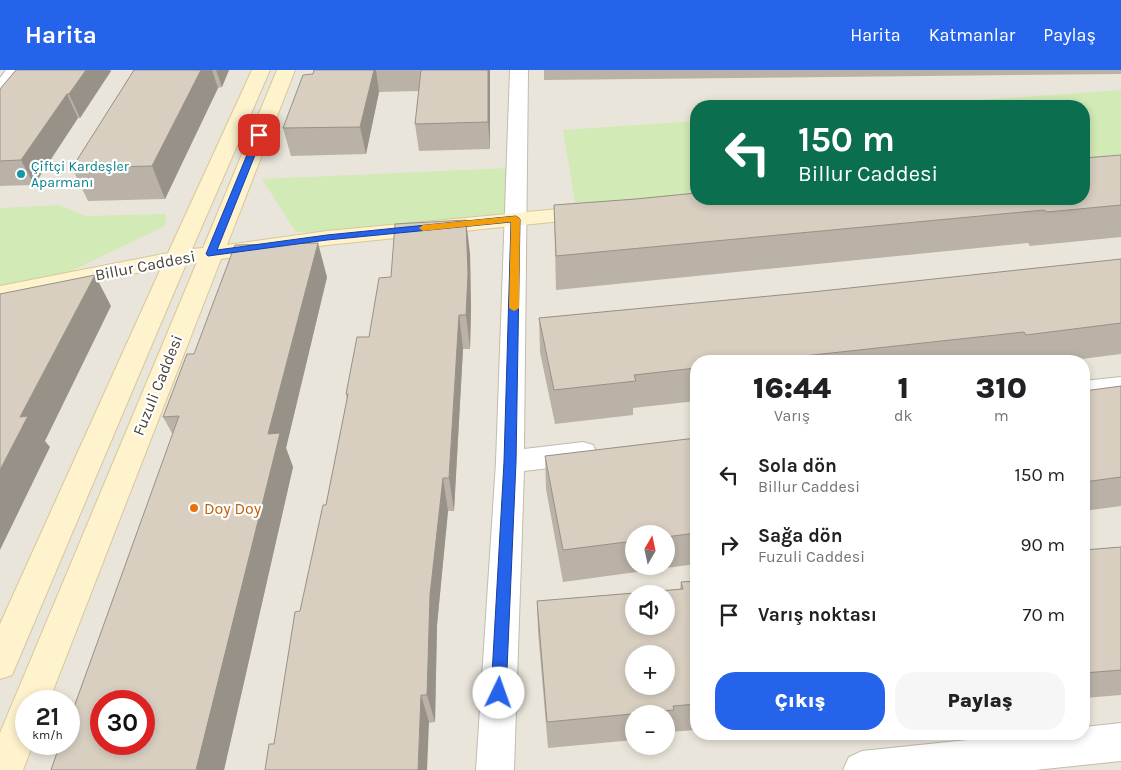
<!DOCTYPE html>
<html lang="tr">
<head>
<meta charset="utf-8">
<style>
	:root { --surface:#fff; --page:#f6f6f6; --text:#202124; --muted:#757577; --accent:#2563eb }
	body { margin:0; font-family:Karla,sans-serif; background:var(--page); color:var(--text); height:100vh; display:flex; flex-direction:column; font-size:19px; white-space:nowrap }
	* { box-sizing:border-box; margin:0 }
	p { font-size:16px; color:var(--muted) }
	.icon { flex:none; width:28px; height:28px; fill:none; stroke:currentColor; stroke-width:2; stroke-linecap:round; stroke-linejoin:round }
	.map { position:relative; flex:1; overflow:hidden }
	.drawer { position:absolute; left:690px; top:285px; width:400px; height:385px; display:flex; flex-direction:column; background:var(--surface); border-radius:20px; box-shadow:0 2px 8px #0003 }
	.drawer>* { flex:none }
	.banner { position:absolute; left:690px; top:30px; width:400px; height:105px; border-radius:20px; box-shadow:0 2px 8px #0003; background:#0b6e4f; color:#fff; overflow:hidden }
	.needle { width:32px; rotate:9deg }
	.tools { position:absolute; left:625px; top:455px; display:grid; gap:10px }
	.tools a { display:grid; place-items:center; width:50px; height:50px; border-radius:50%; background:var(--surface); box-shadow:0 2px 8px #0003; font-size:25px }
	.speed { position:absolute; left:15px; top:620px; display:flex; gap:10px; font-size:25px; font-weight:700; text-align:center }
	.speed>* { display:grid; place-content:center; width:65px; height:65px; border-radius:50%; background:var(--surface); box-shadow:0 2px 8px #0003; line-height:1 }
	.speed small { font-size:12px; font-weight:400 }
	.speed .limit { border:8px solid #d22; background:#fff; color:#111 }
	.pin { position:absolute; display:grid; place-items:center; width:42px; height:42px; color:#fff; margin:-21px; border-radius:10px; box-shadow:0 2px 8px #0006 }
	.me { position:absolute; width:55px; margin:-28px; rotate:3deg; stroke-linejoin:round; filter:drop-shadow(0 0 4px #0008) }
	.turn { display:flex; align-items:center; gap:18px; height:105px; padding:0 25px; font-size:22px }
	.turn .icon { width:65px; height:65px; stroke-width:2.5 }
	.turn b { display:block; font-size:35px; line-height:42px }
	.eta { display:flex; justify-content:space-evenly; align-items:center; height:85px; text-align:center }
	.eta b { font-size:30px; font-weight:800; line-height:35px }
	.button { display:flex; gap:10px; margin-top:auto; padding:10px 25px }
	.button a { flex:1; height:58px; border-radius:20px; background:var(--accent); color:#fff; font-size:20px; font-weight:800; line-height:58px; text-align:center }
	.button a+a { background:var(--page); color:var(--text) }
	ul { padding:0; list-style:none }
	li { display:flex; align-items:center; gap:15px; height:70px; padding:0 25px }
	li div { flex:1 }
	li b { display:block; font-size:19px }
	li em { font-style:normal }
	header { display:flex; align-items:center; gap:30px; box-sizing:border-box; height:70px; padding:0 25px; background:var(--accent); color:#fff }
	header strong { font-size:24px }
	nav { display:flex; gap:28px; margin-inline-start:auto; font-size:18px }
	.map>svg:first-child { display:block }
</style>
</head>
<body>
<header>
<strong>Harita</strong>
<nav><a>Harita</a><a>Katmanlar</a><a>Paylaş</a></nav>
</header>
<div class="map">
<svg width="1121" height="700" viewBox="0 0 1121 700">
	<rect width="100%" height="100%" fill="#f6f3ec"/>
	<!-- residential -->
	<path fill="#eae5da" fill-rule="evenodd" d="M0 0H1121V700H0ZM696 36H1084V129H696ZM696 291H1084V664H696ZM634 464H666V496H634ZM634 524H666V556H634ZM634 584H666V616H634ZM26 631H69V674H26ZM101 631H144V674H101ZM634 644H666V676H634Z"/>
	<!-- green -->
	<g fill="#d2eab5">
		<polygon points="1121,20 1121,95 1084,98 1084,36 895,36"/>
		<polygon points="696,51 696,129 577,144 563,60"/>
		<polygon points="508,98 509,148 343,163 296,162 262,109"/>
		<polygon points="59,135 86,146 166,144 165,156 44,214 0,221 0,138"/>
	</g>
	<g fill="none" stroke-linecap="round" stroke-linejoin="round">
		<defs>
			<g id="street">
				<polygon points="6,0 24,0 6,23 0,24 0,8"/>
				<polygon points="510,0 528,0 524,379 583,372 593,375 597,383 593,391 583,394 524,401 514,700 476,700 496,392"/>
				<polygon points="1121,307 1121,325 1084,329 1084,311"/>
				<polygon points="1121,653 1121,691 1035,700 843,700 849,687 862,681 1024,664 1084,664 1084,657"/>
			</g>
			<polygon id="secondary" points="252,0 270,0 192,179 203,178 277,0 295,0 227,175 327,161 591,136 599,137 602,142 599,147 591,148 327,175 221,189 49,631 26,631 26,674 33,674 23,700 0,700 0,663 197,192 186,194 12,605 0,609 0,554 161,198 0,232 0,216 168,183"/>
		</defs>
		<!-- street casing -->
		<use href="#street" stroke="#c2bbae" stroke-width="2"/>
		<!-- secondary casing -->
		<use href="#secondary" stroke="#d6c79b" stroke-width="2"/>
		<!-- street -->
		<use href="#street" fill="#fff" fill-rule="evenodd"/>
		<!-- secondary -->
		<use href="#secondary" fill="#fff3cd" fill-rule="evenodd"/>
	</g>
	<!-- wall -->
	<g fill="#bab2a6" fill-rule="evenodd">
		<polygon points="16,0 110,0 111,1 80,48 78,48 34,115 0,116 0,19"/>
		<polygon points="134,0 229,0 222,17 218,18 165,129 88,131 72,98"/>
		<polygon points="314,0 490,0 490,79 419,81 415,54 419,21 379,22 366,84 291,86 283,58 313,4"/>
		<polygon points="544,0 1121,0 1121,4 544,10"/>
		<polygon points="1121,85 1121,167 1030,176 1028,173 556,220 554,135 636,129"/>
		<polygon points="470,183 471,238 470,279 463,279 454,441 448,441 437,555 435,652 274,674 300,541 326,435 347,329 346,324 369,267 391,207"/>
		<polygon points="1121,189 1121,284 1066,291 696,291 696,331 633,338 633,345 555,354 540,282 539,248 812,222"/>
		<polygon points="327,207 286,378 293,397 224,700 51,700 173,365 163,347 194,284"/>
		<polygon points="1121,316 1121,436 1084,441 1084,321"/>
		<path d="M696 368V494L563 512 546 419 545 386ZM634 464H666V496H634Z"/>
		<polygon points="1121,477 1121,625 1084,628 1084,480"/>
		<polygon points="696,511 696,660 668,662 667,667 666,667 666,644 634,644 634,670 548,678 538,561 537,531 680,519 681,512"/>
	</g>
	<!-- shaded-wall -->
	<g fill="#979187">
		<polygon points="86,0 110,0 111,1 80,48 69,24"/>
		<polygon points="201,0 212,0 218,18 165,129 152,96"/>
		<polygon points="216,0 229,0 222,17"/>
		<polygon points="374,0 376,0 379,22 366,84 360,57"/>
		<polygon points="488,0 490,0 490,79 488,52"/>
		<polygon points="67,24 78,48 34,115 21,90"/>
		<polygon points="466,150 470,183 471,238 470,279 466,245"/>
		<polygon points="318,173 327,207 286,378 293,397 224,700 196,700 268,364"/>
		<polygon points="95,205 111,236 45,371 50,377 0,480 0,400 20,347"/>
		<polygon points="459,245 463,279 454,441 449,408"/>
		<polygon points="443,408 448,441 437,555 435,652 427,625 430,525"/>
		<polygon points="421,625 429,652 427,700 418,700"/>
	</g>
	<!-- building -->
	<g fill="#d8cfc1" stroke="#979187" fill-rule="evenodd">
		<polygon points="16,0 86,0 69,24 67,24 21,90 0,91 0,19"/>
		<polygon points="134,0 201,0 152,96 72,98"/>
		<polygon points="314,0 374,0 360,57 283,58 303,5 313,4"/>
		<polygon points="421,0 488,0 488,52 415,54"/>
		<polygon points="1121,85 1121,135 1047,142 1044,140 556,186 554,135 636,129 696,123 696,129 1084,129 1084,88"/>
		<polygon points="466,150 468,204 466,245 459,245 449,408 443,408 430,525 427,625 421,625 418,700 265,700 269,674 274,674 295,542 300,541 323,435 326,435 348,324 346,324 357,267 369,267 379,208 391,207 395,154"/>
		<path d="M318 173 268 364 280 363 196 700H51L60 674H69V651L179 346 163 347 187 284H194L235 175ZM101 631H144V674H101Z"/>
		<polygon points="1121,189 1121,253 1026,265 1024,262 758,291 696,291 696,298 634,305 636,311 554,320 539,248 812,222"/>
		<polygon points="95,205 20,347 28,346 0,400 0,224"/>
		<polygon points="1121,316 1121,407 1084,412 1084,321"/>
		<polygon points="696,368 696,463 666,467 666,464 634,464 634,471 563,480 545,386"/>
		<polygon points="1121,477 1121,600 1084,603 1084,480"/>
		<path d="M696 511V634L673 636 674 640 547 652 537 531 683 519 681 512ZM634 524H666V556H634ZM634 584H666V616H634Z"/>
	</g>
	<!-- route -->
	<polygon fill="#2563eb" stroke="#184099" points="256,63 263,65 217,180 327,165 516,146 520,149 516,392 506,623 504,628 499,630 494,628 491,623 504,392 511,152 327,170 208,186 206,184"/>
	<!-- slow -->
	<polygon fill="#f59e0b" points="516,146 520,149 519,238 514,241 509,238 511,152 423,161 419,158 423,155"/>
	<!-- markers -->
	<circle fill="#0f9aa8" stroke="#fff" stroke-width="2" cx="21" cy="104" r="5"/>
	<circle fill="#e8710a" stroke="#fff" stroke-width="2" cx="194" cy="438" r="5"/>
	<g text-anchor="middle" stroke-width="4.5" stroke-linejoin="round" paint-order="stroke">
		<!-- far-culture labels -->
		<g font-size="14" fill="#0d838f" stroke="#fff" text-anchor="start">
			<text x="31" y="101">Çiftçi Kardeşler<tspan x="31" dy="16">Aparmanı</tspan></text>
		</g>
		<!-- street labels -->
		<g font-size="16" fill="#4b4439" stroke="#fff">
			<text transform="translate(145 195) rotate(-11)" y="6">Billur Caddesi</text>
			<text transform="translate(157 315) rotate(-68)" y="6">Fuzuli Caddesi</text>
		</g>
		<!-- food labels -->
		<g font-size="16" fill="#c56008" stroke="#fff" text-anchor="start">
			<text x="204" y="444">Doy Doy</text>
		</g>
	</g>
</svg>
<div class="tools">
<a><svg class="needle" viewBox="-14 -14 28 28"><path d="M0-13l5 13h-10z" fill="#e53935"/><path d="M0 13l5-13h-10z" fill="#757577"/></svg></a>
<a><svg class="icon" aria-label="sound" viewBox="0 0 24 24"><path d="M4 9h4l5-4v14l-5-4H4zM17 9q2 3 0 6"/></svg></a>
<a>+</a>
<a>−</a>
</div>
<div class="speed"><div>21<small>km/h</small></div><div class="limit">30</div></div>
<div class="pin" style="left:259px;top:65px;background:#d93025"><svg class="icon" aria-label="arrive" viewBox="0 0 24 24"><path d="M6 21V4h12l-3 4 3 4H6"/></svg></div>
<svg class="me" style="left:499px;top:623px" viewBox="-20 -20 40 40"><circle r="19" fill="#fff"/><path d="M0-13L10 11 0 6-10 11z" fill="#2563eb"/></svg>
<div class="banner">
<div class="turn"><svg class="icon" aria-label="left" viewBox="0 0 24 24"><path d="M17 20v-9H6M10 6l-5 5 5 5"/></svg><div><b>150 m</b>Billur Caddesi</div></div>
</div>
<section class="drawer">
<div class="eta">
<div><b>16:44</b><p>Varış</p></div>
<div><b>1</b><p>dk</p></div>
<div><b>310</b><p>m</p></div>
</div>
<ul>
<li><svg class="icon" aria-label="left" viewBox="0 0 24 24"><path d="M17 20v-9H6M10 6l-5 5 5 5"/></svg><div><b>Sola dön</b><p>Billur Caddesi</p></div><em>150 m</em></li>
<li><svg class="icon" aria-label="right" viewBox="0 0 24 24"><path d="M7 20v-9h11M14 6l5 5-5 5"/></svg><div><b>Sağa dön</b><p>Fuzuli Caddesi</p></div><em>90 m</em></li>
<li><svg class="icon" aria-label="arrive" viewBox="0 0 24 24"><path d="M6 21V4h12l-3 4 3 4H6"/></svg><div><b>Varış noktası</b></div><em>70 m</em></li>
</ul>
<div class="button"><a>Çıkış</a><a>Paylaş</a></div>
</section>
</div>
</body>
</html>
